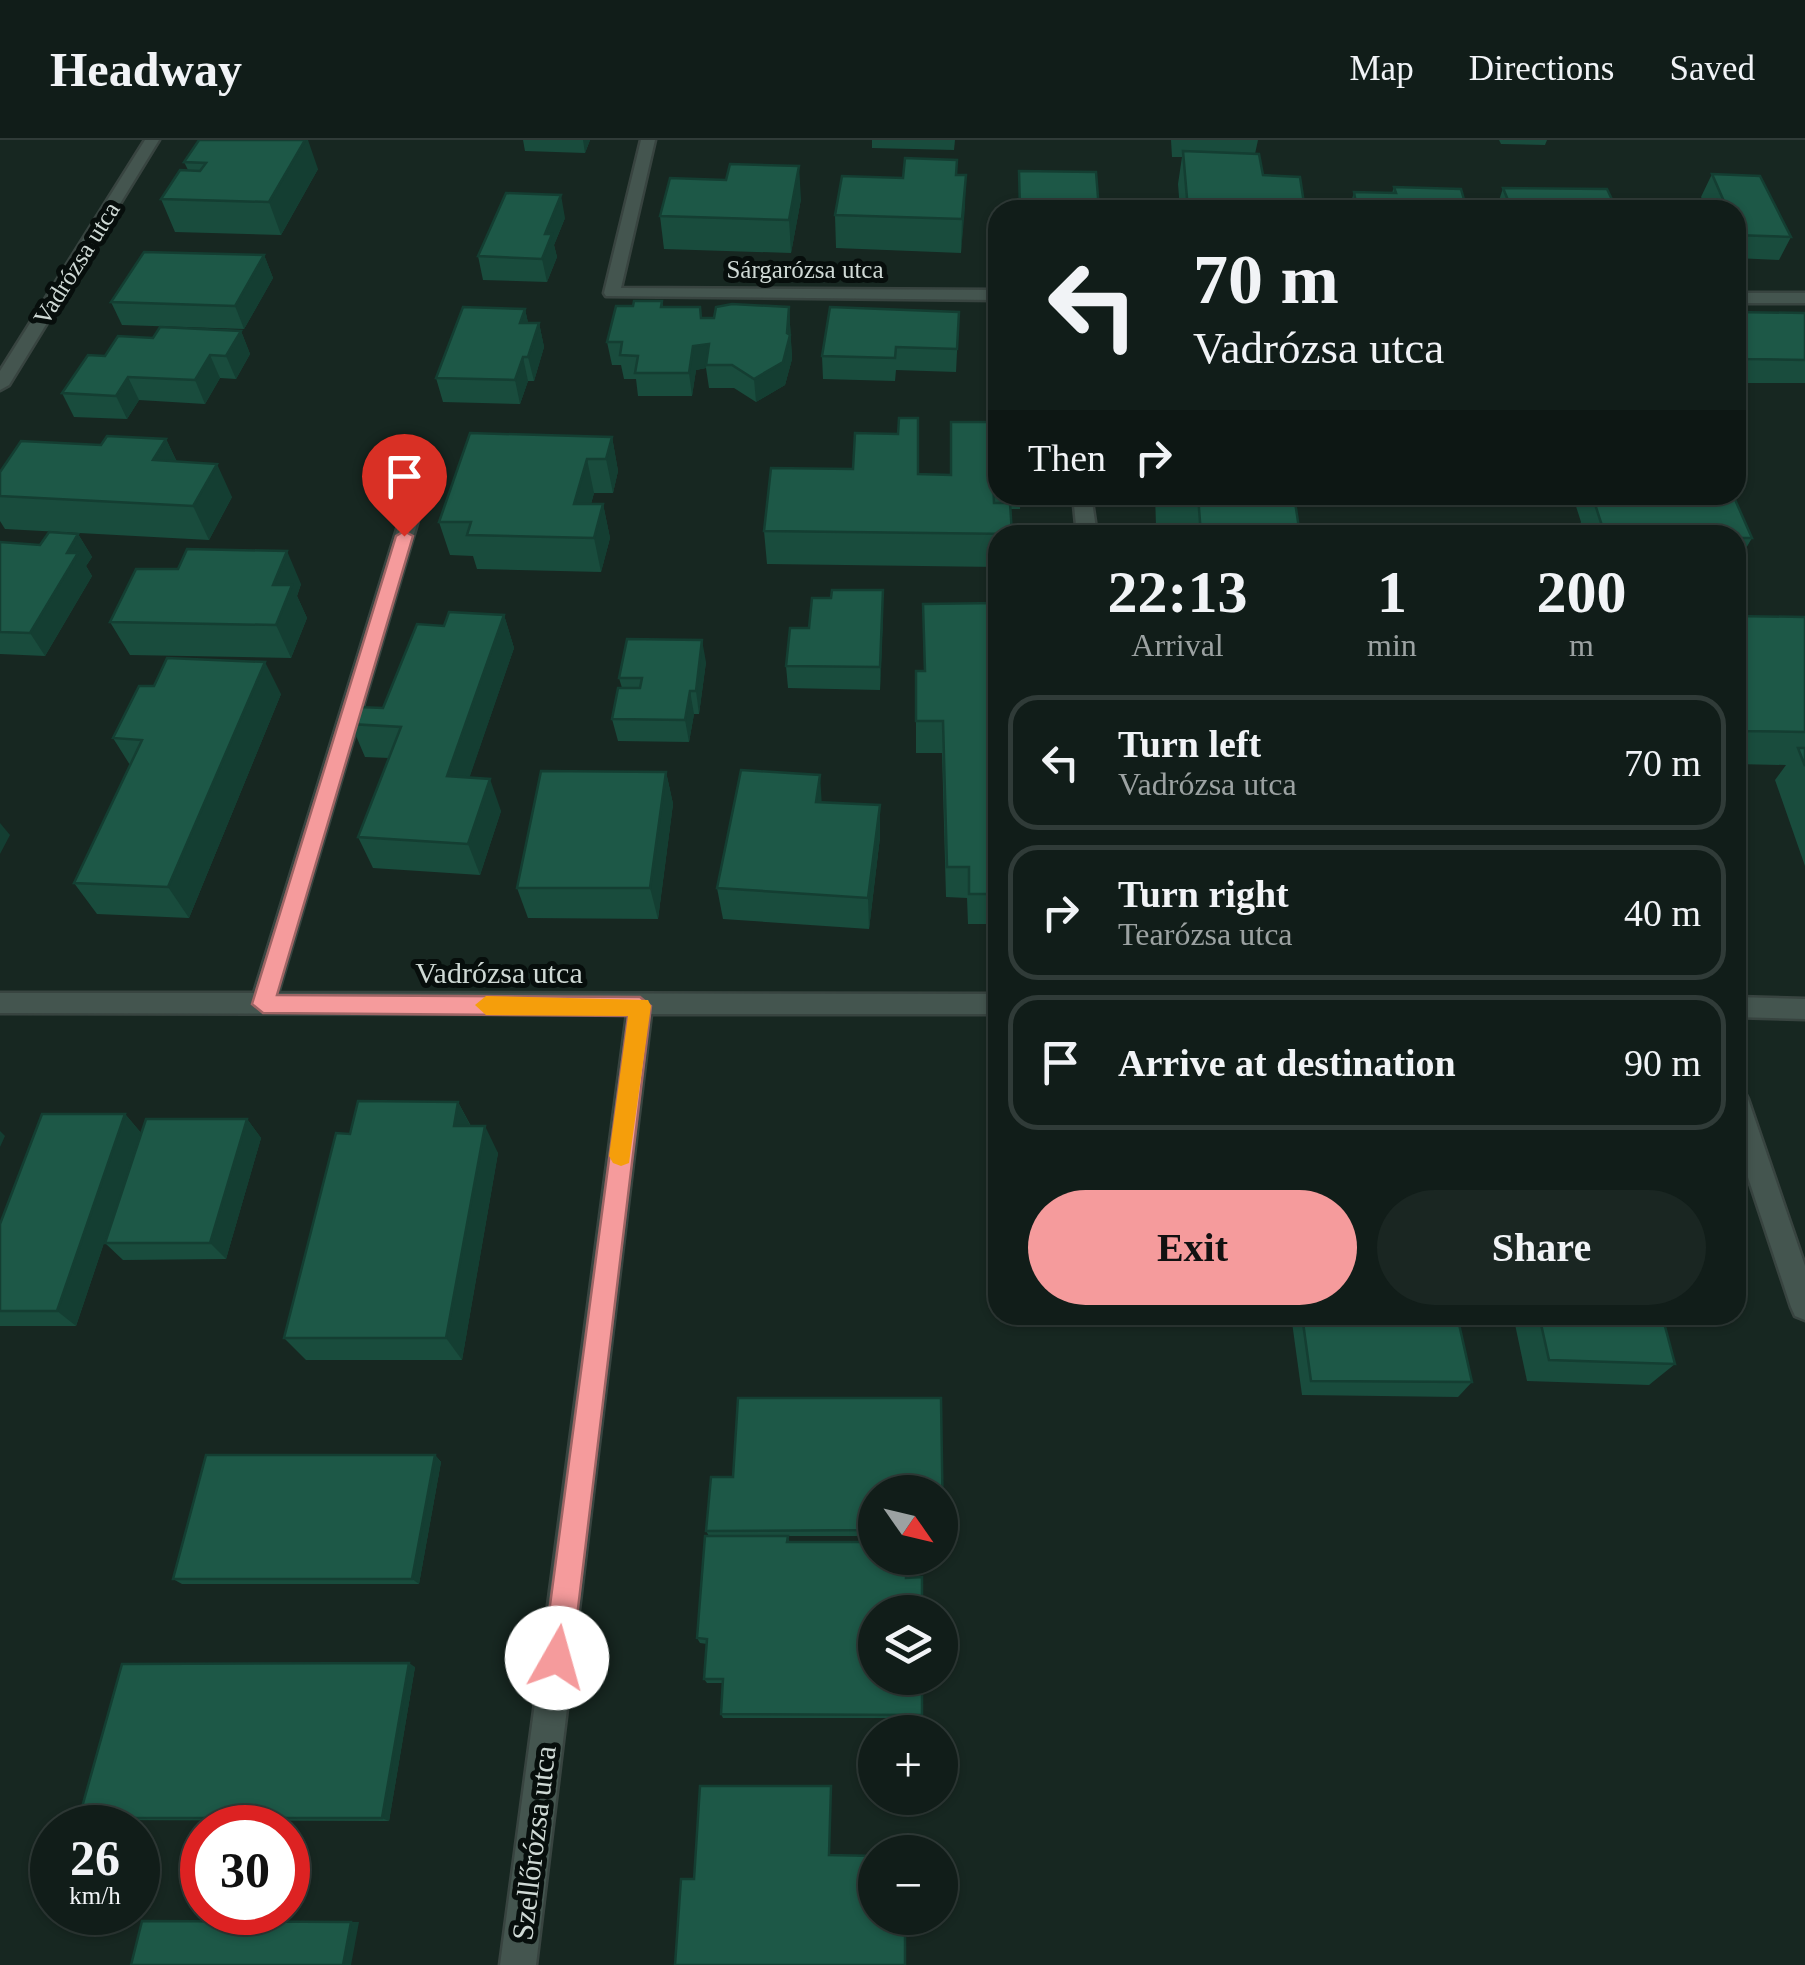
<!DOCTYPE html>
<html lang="en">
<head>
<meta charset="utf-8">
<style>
	:root { --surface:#111d19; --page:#1a2622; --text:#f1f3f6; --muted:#9ca2a2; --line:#303b38; --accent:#f59b9c }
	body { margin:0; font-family:Georgia,serif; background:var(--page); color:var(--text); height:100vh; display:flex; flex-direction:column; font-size:38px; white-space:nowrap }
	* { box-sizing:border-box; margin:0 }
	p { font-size:32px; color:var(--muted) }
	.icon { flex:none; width:55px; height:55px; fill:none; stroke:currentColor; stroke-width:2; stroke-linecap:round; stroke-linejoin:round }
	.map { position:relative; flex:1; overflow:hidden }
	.side { position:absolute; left:988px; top:385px; width:758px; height:800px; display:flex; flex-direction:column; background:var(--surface); border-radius:30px; box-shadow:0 2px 8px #0004,0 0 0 2px var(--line) }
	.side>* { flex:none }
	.hud { position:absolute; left:988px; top:60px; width:758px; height:305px; border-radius:30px; box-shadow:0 2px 8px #0004,0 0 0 2px var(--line); background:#111d19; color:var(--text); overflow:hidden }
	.needle { width:65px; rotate:124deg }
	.buttons { position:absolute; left:858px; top:1335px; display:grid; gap:20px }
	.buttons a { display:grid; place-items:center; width:100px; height:100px; border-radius:50%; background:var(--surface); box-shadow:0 2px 8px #0004,0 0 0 2px var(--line); font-size:50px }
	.speed { position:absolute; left:30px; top:1665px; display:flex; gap:20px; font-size:50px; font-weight:700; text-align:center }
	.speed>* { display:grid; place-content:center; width:130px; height:130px; border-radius:50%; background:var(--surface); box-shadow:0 2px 8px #0004,0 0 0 2px var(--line); line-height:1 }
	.speed small { font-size:25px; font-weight:400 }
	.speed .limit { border:15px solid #d22; background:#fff; color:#111 }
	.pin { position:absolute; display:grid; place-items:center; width:85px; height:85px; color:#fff; margin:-102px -42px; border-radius:50% 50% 50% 0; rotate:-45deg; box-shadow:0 0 10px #0007 }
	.pin .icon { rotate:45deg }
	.me { position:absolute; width:110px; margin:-55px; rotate:7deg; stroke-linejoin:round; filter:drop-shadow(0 0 8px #0008) }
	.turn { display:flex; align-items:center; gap:35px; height:210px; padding:0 40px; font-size:45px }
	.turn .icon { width:130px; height:130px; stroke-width:2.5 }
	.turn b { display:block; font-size:70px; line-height:85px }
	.then { display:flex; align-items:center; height:95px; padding:0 40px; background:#0003; gap:20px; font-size:38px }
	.eta { display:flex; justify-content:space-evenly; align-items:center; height:170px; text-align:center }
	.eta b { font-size:60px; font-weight:700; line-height:70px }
	.action { display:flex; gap:20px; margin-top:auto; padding:20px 40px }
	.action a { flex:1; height:115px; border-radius:60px; background:var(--accent); color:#111; font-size:40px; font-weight:700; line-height:115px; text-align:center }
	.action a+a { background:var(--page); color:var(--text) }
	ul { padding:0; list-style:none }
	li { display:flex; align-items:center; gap:30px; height:135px; margin:0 20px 15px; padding:0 20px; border:5px solid var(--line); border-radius:30px }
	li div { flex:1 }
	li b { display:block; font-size:38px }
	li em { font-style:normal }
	header { display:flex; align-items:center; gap:60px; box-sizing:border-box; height:140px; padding:0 50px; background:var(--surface); border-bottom:2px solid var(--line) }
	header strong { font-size:48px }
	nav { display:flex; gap:55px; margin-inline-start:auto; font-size:35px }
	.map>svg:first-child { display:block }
</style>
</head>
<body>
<header>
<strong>Headway</strong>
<nav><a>Map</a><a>Directions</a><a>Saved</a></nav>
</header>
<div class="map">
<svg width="1805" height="1825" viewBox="0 0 1805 1825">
	<rect width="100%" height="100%" fill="#172721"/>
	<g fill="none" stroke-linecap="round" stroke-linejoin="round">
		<defs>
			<g id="minor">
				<polygon points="145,0 159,0 9,245 0,250 0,231"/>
				<polygon points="641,0 655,0 621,148 998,150 998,160 606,156 604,153"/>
				<rect x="1735" y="153" width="70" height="10"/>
				<polygon points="415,354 424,360 278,853 998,854 998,874 651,874 536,1825 500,1825 627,874 0,873 0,853 254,853 406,360"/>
				<polygon points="1073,355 1091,355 1097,395 1077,395"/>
				<polygon points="1735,857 1805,859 1805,879 1735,877"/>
				<polygon points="1735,948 1744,951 1748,959 1805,1126 1805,1180 1795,1176 1791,1167 1735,998"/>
			</g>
		</defs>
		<!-- minor casing -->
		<use href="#minor" stroke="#384440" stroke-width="5"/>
		<!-- minor -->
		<use href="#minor" fill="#44554f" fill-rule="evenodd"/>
	</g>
	<!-- wall -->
	<g fill="#194c3d">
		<polygon points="523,0 590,0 585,13 525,11"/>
		<polygon points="872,0 955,0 954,10 872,8"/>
		<polygon points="1171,0 1258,0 1255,14 1263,35 1305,70 1180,70 1178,44 1182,17 1172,17"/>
		<polygon points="1499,0 1547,0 1545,5 1501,4"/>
		<polygon points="184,22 318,29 281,95 175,92 161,59 188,30"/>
		<polygon points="1712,34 1791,97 1779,120 1735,118 1735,70 1692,70 1694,65 1705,65 1701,57"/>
		<polygon points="957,35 966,35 961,113 836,108 835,75 903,38"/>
		<polygon points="726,40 801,59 791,113 664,109 660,76"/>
		<polygon points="1394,47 1467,70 1349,70 1354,52 1392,53"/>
		<polygon points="1503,48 1617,70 1496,70"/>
		<polygon points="565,78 554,105 557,117 547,142 483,140 478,116"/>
		<polygon points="264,115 273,138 244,189 122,185 111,162"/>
		<polygon points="662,161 663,167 701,178 714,178 789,167 792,219 785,245 756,262 734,248 709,248 706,228 696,230 692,256 638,256 636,239 624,239 621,225 612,225 607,202 633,166"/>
		<polygon points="525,169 528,183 539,183 544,207 534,241 528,241 520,264 443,262 436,238"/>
		<polygon points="959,172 956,232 896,230 895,241 823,239 822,216"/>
		<polygon points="1735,172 1805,173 1805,243 1735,243"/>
		<polygon points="241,191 250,214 236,239 220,238 205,264 139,260 127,279 74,277 62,253 105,216 153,198"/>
		<polygon points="951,282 998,282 998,355 1021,355 1020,369 1011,369 1012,395 998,395 998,427 767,424 764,391 853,329 918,334 950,335"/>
		<polygon points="612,297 618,331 613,353 594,353 591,364 603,364 610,398 601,432 477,429 473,416 450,415 439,382"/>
		<polygon points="166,299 177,322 232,357 209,400 5,389 0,381 0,332 101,305"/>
		<polygon points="1155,355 1294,355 1300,395 1192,395 1191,387 1156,386"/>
		<polygon points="1556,355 1733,355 1752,398 1735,427 1735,395 1578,395 1577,391 1581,382 1574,360 1557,360"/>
		<polygon points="78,394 92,417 86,426 92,436 45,516 0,514 0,402 40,405"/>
		<polygon points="301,444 297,456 307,478 291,518 130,515 110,482"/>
		<polygon points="998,463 998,810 996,810 995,784 968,784 967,758 946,757 942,613 916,613 916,531 924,531 923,464"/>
		<polygon points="883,473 880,550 788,548 786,526 809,488"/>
		<polygon points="504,475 514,508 469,638 501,671 480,735 373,728 358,697 389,618 365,617 351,584 383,568 444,486"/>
		<polygon points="1735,476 1805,477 1805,726 1775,640 1786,625 1735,624"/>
		<polygon points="706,522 699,574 694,574 689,602 618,601 612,579 622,548 619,538"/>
		<polygon points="281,554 189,778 97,774 74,743 130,625 113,598"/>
		<polygon points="666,632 673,664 658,779 528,778 517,748"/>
		<polygon points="821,662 880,665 880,697 869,789 723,779 717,748"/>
		<polygon points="458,962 471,986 498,1013 462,1220 306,1220 284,1198 350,994"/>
		<polygon points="125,974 141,993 76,1186 0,1186 0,1084"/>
		<polygon points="247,979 261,998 226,1119 123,1120 105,1103"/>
		<polygon points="1058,1175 1192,1175 1188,1184 1058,1183"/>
		<polygon points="1291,1175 1457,1175 1472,1242 1458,1257 1302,1255"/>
		<polygon points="1513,1175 1662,1175 1675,1224 1649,1245 1527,1241"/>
		<polygon points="738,1258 941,1258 943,1396 940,1396 940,1352 875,1352 875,1396 772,1396 788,1396 789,1402 875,1402 875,1418 906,1418 906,1438 922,1437 922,1472 875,1472 875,1538 922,1538 922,1578 723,1578 721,1574 722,1543 707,1543 704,1539 707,1504 700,1503 697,1498 705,1396 709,1396 706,1391 711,1337 733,1337"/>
		<polygon points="435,1315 441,1322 419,1444 182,1444 173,1439"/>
		<polygon points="415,1527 389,1681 91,1680 79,1678"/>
	</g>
	<!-- shaded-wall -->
	<g fill="#143e32">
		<polygon points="305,0 308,0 318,29 281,95 269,62"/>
		<polygon points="583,0 590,0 585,13"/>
		<polygon points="799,26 801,59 791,113 789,80"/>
		<polygon points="966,35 965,68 961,113 962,79"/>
		<polygon points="561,55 565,78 554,105 557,117 547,142 542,119 545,94"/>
		<polygon points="264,115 273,138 244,189 235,166"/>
		<polygon points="789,167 792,219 785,245 756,262 754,239 787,193"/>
		<polygon points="525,169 530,192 520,183"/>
		<polygon points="539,183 544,207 534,241 528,217"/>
		<polygon points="241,191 250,214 236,239 226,216"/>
		<polygon points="709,204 706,228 696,230 692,256 689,233 693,206"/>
		<polygon points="210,215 220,238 205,264 195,240"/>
		<polygon points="523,217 528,241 520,264 515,240"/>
		<polygon points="128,237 139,260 127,279 116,256"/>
		<polygon points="612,297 618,331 613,353 606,319"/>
		<polygon points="166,299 182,333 153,320"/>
		<polygon points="587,319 594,353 581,398 574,364"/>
		<polygon points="217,324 232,357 209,400 193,366"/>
		<polygon points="603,364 610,398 601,432 594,398"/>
		<polygon points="78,394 92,417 86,426 92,436 45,516 30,493 67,413"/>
		<polygon points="287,411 301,444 297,456 307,478 291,518 276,485 273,445"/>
		<polygon points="883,450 883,473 880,550 880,527"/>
		<polygon points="504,475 514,508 459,668 447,636"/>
		<polygon points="702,500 706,522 699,574 696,551"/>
		<polygon points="265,522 281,554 189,778 168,747"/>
		<polygon points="690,551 694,574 689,602 685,580"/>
		<polygon points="666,632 673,664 658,779 650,748"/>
		<polygon points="820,635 822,667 816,662"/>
		<polygon points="490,639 501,671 480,735 468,704"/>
		<polygon points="880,665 880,697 869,789 868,758"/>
		<polygon points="0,683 10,695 0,714"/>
		<polygon points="458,962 472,989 454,986"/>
		<polygon points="125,974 141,993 76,1186 57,1171"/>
		<polygon points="247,979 261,998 226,1119 210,1103"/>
		<polygon points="485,986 498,1013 462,1220 446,1198"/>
		<polygon points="0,991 5,996 0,1007"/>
		<polygon points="435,1315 441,1322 419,1444 412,1439"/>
		<polygon points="409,1523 415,1527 389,1681 382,1678"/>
		<polygon points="351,1782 359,1782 351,1825 343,1825"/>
	</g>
	<!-- building -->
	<g fill="#1d5847" stroke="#143e32" stroke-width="2.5">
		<polygon points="199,0 305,0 269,62 161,59 180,30 200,31 206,23 184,22"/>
		<polygon points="1183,11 1259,14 1263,35 1300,37 1305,70 1188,70"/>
		<polygon points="905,18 957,20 956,35 966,35 962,79 835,75 842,36 903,38"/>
		<polygon points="730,24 799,26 789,80 660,76 670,38 726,40"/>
		<polygon points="1019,31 1096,32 1099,70 1020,70"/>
		<polygon points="1712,34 1760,36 1791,97 1735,95 1735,70 1696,70 1694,65 1726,66"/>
		<polygon points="1394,47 1461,49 1467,70 1357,70 1354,52 1396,53"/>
		<polygon points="1503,48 1607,49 1617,70 1512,70"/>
		<polygon points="506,53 561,55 545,94 552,94 542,119 478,116"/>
		<polygon points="144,112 264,115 235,166 111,162"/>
		<polygon points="634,161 662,161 661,167 700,167 701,178 714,178 716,167 732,164 789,167 787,193 790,195 783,222 754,239 732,225 706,225 709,204 693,206 689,233 635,233 638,216 620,215 622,202 607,202 616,166 633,166"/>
		<polygon points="463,167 525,169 520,183 539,183 528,217 523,217 515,240 436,238"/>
		<polygon points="830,167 959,172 957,209 896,207 895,218 822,216"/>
		<polygon points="1735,172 1805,173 1805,220 1747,219 1735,196"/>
		<polygon points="160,187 241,191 226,216 210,215 195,240 128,237 116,256 62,253 88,215 105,216 118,196 153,198"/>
		<polygon points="899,278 918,278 918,334 951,335 951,282 998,282 998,335 993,335 994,363 1010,363 1012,394 764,391 771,328 853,329 855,293 898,294"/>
		<polygon points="470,293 612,297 606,319 587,319 574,364 603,364 594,398 467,395 471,382 439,382"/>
		<polygon points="107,296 166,299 153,320 217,324 193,366 0,356 0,332 21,301 101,305"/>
		<polygon points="1198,355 1294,355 1300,395 1201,395"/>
		<polygon points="1600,355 1733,355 1752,398 1735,398 1735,395 1605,395 1593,358 1601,358"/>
		<polygon points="49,392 78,394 67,413 78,413 30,493 0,492 0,402 40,405"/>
		<polygon points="187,409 287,411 273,445 292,445 276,485 110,482 136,429 178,429"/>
		<polygon points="832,450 883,450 880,527 786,526 790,488 809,488 812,458 831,458"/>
		<polygon points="998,463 998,755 997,754 969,754 969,727 947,727 943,581 916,581 916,531 925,531 923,464"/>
		<polygon points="449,472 504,475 447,636 490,639 468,704 358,697 401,587 351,584 358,567 383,568 417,484 444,486"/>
		<polygon points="1735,476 1805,477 1805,592 1739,591 1735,580"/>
		<polygon points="627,499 702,500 696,551 690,551 685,580 612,579 618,548 640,548 642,538 619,538"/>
		<polygon points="167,518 265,522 168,747 74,743 142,600 113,598 139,546 154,546"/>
		<polygon points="1798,608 1805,608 1805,626"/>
		<polygon points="741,630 820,635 816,662 880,665 868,758 717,748"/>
		<polygon points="541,631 666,632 650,748 517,748"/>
		<polygon points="358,961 458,962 454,986 485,986 446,1198 284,1198 336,993 350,994"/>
		<polygon points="42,974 125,974 57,1171 0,1171 0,1084"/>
		<polygon points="146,979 247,979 210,1103 105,1103"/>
		<polygon points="1302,1175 1457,1175 1472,1242 1311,1241"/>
		<polygon points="1539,1175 1662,1175 1675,1224 1549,1220"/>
		<polygon points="738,1258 941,1258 943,1390 940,1390 940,1352 875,1352 875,1390 706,1391 711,1337 733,1337"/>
		<polygon points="206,1315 435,1315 412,1439 173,1439"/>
		<polygon points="705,1396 788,1396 787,1402 875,1402 875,1418 906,1418 906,1438 922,1437 922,1472 875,1472 875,1538 922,1538 922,1575 721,1574 723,1539 704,1539 707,1499 697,1498"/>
		<polygon points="409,1523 382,1678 79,1678 122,1524"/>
		<polygon points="700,1646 831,1646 829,1715 875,1716 875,1778 905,1778 905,1825 675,1825 681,1739 694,1739"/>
		<polygon points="142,1781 351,1782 343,1825 131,1825"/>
	</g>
	<!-- route -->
	<polygon fill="#f59b9c" stroke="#9f6565" stroke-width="2.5" points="404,391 413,396 277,855 640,857 651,866 572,1518 568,1529 557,1533 547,1529 543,1518 628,876 263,873 252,864 396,396"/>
	<!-- slow -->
	<polygon fill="#f59e0b" points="486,856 648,860 651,866 629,1023 621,1026 613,1023 609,1016 628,876 486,875 475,865"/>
	<g text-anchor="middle" stroke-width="10" stroke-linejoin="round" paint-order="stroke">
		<!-- far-street labels -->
		<g font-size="25" fill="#cfd9d5" stroke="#070e0c">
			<text transform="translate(76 123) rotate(-58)" y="9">Vadrózsa utca</text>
			<text x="805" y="138">Sárgarózsa utca</text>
		</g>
		<!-- street labels -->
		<g font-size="30" fill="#cfd9d5" stroke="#070e0c">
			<text x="499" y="843">Vadrózsa utca</text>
			<text transform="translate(534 1703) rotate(-83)" y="10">Szellőrózsa utca</text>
		</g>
	</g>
</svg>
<div class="buttons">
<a><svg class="needle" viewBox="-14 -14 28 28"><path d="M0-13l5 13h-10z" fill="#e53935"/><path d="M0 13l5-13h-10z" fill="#9ca2a2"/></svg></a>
<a><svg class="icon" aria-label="layers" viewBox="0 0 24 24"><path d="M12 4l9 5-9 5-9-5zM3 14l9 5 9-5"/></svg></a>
<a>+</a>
<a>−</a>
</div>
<div class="speed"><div>26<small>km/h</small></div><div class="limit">30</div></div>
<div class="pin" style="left:404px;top:396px;background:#d93025"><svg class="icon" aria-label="arrive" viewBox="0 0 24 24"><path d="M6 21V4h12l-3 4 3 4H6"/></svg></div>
<svg class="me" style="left:557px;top:1518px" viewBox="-20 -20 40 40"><circle r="19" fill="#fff"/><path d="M0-13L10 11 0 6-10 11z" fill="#f59b9c"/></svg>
<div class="hud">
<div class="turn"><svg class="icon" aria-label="left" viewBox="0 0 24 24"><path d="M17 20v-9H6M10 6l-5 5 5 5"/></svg><div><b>70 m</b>Vadrózsa utca</div></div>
<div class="then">Then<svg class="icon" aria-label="right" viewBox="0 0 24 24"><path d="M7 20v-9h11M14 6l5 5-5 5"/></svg></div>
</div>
<section class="side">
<div class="eta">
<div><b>22:13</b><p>Arrival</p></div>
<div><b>1</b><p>min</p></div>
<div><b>200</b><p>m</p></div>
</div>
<ul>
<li><svg class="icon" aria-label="left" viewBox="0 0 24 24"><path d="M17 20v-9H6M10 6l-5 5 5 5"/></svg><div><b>Turn left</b><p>Vadrózsa utca</p></div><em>70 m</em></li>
<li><svg class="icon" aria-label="right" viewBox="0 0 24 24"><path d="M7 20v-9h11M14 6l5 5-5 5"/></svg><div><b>Turn right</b><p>Tearózsa utca</p></div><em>40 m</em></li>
<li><svg class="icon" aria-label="arrive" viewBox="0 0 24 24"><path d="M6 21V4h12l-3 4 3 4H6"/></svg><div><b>Arrive at destination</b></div><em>90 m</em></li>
</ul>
<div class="action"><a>Exit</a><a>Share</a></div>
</section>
</div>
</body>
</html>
